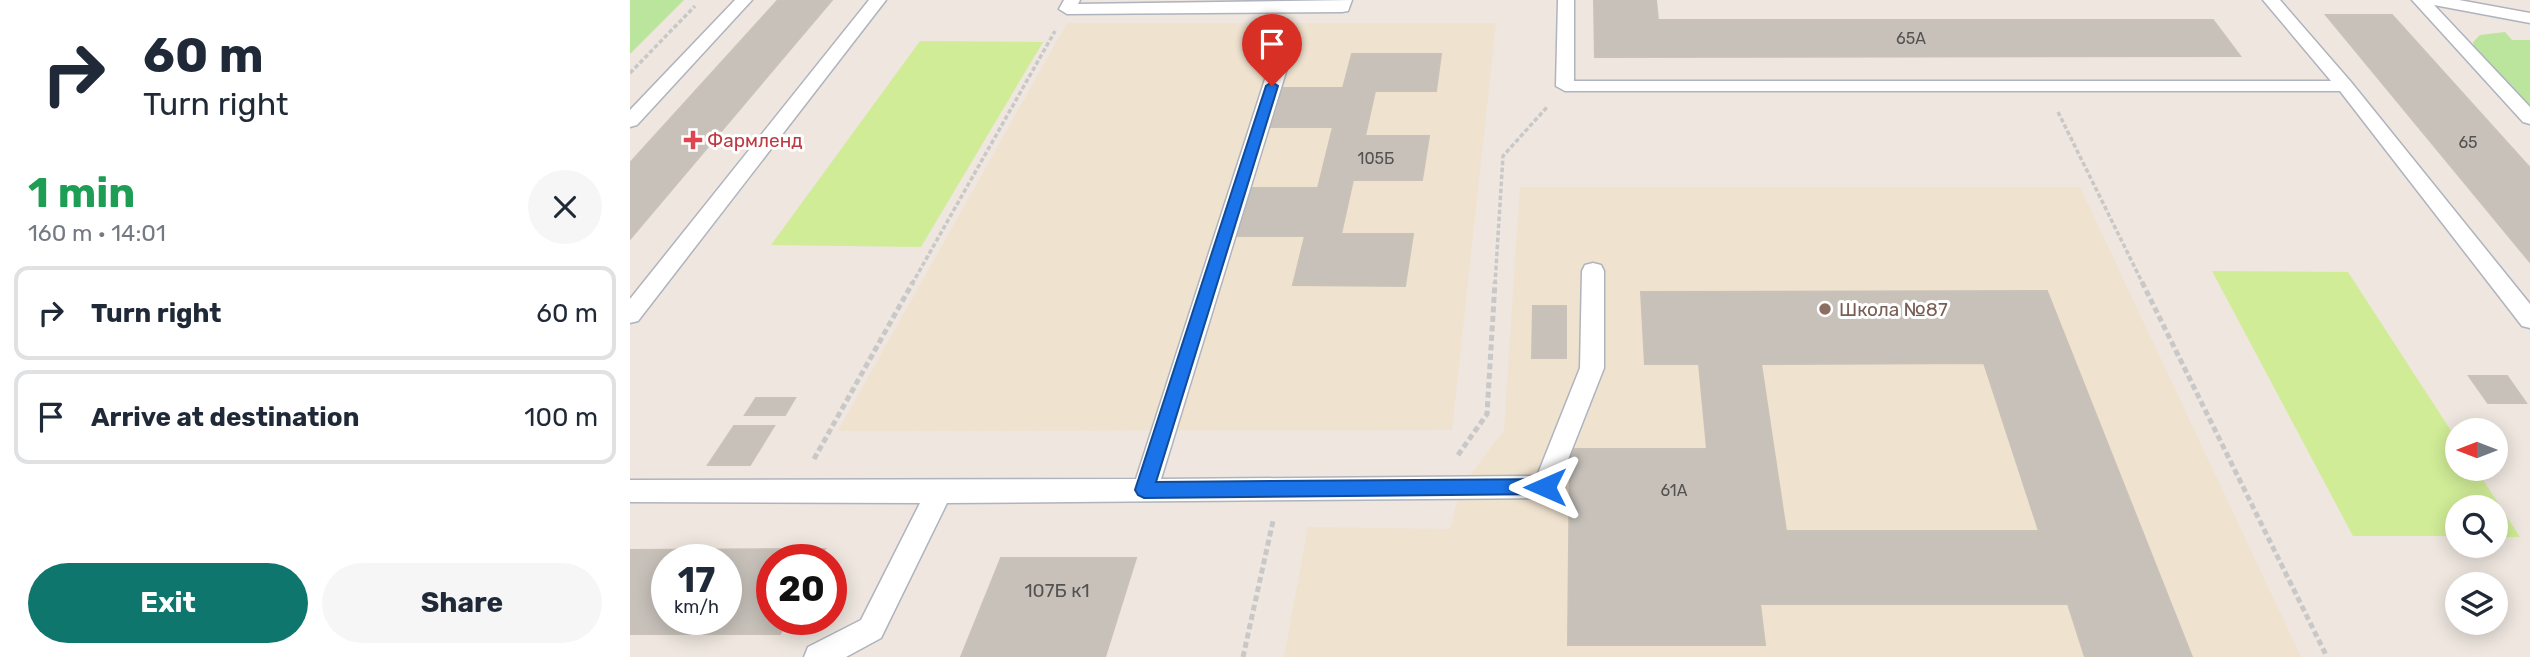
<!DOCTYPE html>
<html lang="en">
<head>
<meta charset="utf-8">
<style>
	:root { --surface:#fff; --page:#f6f6f7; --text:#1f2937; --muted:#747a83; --line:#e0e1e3; --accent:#0f766e }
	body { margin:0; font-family:Rubik,sans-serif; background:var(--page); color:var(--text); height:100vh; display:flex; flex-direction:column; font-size:26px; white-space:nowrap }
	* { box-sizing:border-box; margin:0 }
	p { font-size:23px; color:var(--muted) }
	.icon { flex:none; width:38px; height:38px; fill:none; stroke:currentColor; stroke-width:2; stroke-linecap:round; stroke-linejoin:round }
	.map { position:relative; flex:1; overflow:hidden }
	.side { display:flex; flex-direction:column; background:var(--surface); width:630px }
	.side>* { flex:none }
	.top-card { background:#fff; color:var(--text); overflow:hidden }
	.needle { width:46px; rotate:270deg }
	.fabs { position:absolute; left:1815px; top:418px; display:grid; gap:14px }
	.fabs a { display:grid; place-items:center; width:63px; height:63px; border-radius:50%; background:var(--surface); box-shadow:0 4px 18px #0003; font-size:35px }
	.speed { position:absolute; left:21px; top:544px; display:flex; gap:14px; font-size:35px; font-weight:700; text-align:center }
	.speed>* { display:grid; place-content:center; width:91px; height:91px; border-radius:50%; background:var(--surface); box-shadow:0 4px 18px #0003; line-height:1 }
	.speed small { font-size:18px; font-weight:400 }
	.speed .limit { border:10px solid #d22; background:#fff; color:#111 }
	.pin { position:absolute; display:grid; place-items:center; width:60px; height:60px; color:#fff; margin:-72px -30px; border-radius:50% 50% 50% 0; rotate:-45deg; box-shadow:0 0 7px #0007 }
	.pin .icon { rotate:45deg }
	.me { position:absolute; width:77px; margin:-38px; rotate:270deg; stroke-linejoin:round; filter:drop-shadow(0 0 5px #0008) }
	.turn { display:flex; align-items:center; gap:24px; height:147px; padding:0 28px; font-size:32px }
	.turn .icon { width:91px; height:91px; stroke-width:2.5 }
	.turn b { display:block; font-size:49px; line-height:60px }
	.round { display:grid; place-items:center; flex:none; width:74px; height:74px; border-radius:37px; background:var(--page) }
	.overview { display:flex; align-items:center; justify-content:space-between; height:119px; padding:0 28px }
	h1 { font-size:42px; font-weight:700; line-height:52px; color:#1e9e55 }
	.cta { display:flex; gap:14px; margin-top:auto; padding:14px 28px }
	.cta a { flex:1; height:80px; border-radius:42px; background:var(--accent); color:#fff; font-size:28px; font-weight:700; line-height:80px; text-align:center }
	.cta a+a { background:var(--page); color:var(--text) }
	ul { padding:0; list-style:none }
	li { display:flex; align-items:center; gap:21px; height:94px; margin:0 14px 10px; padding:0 14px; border:4px solid var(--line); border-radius:14px }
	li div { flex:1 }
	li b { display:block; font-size:26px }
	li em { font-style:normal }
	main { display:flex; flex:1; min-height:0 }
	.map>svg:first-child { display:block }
</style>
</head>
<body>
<main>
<section class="side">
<div class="top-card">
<div class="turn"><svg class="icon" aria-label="right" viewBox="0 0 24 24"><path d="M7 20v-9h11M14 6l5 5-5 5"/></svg><div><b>60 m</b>Turn right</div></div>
</div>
<div class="overview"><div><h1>1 min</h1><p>160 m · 14:01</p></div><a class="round"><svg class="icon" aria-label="close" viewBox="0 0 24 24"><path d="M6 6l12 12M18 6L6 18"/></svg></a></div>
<ul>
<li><svg class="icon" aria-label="right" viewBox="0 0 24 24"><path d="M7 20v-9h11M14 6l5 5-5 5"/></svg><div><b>Turn right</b></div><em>60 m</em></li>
<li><svg class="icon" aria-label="arrive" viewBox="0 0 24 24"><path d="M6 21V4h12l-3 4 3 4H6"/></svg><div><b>Arrive at destination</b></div><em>100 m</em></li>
</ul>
<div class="cta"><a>Exit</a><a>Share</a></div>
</section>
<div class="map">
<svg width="1900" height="657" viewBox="0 0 1900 657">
	<rect width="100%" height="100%" fill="#eee6df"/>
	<!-- education -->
	<g fill="#efe2cf">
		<polygon points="437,23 866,23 822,430 208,431"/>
		<polygon points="890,187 1450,187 1671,657 654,657 678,527 820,529 831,487 874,430"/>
	</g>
	<!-- green -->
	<g fill="#bbe49c">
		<polygon points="0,0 54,0 0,54"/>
		<polygon points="1875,32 1882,40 1900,40 1900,108 1845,51 1843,42 1850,35"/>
	</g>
	<!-- pitch -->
	<g fill="#d0ec97">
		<polygon points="290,41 413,42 291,247 141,245"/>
		<polygon points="1582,271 1718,272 1827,440 1827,469 1846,469 1890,537 1866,537 1866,508 1827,508 1827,536 1723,536"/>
	</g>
	<!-- building -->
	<g fill="#c7c1ba" stroke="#cac2b8" stroke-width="2" fill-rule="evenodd">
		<polygon points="148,0 202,0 0,239 0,163"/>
		<polygon points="964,0 1026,0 1028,20 1583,20 1610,56 965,57"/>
		<polygon points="1696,15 1762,15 1900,168 1900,262"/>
		<polygon points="722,54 811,54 806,91 745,91 735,136 799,136 792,180 723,180 711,234 783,234 775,286 663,285 675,236 607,236 621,188 688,188 703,127 640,127 653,88 713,88"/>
		<path d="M1417 291 1562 657H1455L1438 604H1130L1135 645H938L940 449H1077L1069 364H1015L1011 292ZM1354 363 1409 531H1156L1131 364Z"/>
		<polygon points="903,306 936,306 936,358 902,358"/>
		<polygon points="1839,376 1877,376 1896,403 1858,403"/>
		<polygon points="126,398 165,398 155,415 115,415"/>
		<polygon points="104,426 144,426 120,465 78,465"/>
		<path d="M195 549 189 560H142V620H158L150 634H0V550ZM37 560H96V620H37Z"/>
		<polygon points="371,558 506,558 475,657 331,657"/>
	</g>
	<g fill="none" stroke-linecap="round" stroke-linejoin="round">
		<defs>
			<g id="service">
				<polygon points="105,0 122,0 7,125 0,127 0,110"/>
				<polygon points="239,0 256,0 8,321 0,323 0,299"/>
				<polygon points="434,0 450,0 448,4 722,0 718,11 712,12 437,14 429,9"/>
				<polygon points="928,0 944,0 944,81 1701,81 1633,0 1650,0 1721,82 1900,304 1900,328 1892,326 1710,91 935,91 926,86"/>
				<polygon points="1782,0 1829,0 1900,13 1900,23 1804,5 1900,107 1900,124 1893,122"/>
				<polygon points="658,31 667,36 531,479 907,476 950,368 952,271 955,265 963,263 971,265 974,271 974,368 924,495 915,498 317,503 251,638 216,657 174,657 178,647 231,620 290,503 0,502 0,480 506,479 649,36"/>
			</g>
		</defs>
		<!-- service casing -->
		<use href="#service" stroke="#afb3bd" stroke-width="3"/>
		<!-- path-far1 -->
		<g stroke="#c8c8c8" stroke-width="3.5" stroke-dasharray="4.5 2.5" stroke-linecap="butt">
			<polyline points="0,73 65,6"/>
			<polyline points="1428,112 1513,284"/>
			<polyline points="282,284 425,31"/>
			<polyline points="865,284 873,156 918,106"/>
		</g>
		<!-- path -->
		<g stroke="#c8c8c8" stroke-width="5" stroke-dasharray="6 3.5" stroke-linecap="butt">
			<polyline points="1512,282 1697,657"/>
			<polyline points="828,455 857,414 865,282"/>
			<polyline points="184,459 283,282"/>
			<polyline points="613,657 643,521"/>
		</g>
		<!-- service -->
		<use href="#service" fill="#fff" fill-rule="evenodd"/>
	</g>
	<!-- route -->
	<polygon fill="#1a73e8" stroke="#114b97" stroke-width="2" points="642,82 648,86 526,482 915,479 921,481 924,487 921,492 915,494 514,498 508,495 505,490 636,86"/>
	<!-- markers -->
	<path fill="#e0444e" stroke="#fff" stroke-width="2.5" d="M59.5 129.5h7v7h7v7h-7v7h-7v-7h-7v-7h7z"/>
	<circle fill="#8d6e63" stroke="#fff" stroke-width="2.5" cx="1195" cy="309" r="7"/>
	<g text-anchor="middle" stroke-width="6" stroke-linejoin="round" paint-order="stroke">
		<!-- number labels -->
		<g font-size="16" fill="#545250">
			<text x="1281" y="44">65А</text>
			<text x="1838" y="148">65</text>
			<text x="746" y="164">105Б</text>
			<text x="1044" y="496">61А</text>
		</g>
		<!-- health labels -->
		<g font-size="19" fill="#be3a42" stroke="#fff" text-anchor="start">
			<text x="77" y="147">Фармленд</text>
		</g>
		<!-- education labels -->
		<g font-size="19" fill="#785e54" stroke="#fff" text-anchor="start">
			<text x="1209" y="316">Школа №87</text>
		</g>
		<!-- near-number labels -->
		<g font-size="19" fill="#545250">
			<text x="427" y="597">107Б к1</text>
		</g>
	</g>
</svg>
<div class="fabs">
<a><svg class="needle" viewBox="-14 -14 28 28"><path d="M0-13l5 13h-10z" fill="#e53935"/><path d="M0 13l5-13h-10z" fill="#747a83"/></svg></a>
<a><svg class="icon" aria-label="search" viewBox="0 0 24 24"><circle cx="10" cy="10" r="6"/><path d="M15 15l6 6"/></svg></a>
<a><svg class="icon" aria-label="layers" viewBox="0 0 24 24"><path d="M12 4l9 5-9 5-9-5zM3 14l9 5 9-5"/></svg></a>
</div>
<div class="speed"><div>17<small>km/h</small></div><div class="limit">20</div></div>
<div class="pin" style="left:642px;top:86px;background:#d93025"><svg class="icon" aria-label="arrive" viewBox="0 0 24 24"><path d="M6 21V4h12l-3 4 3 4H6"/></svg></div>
<svg class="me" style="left:915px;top:487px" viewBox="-20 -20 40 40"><path d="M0-17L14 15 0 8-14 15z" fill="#1a73e8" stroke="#fff" stroke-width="4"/></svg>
</div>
</main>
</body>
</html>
